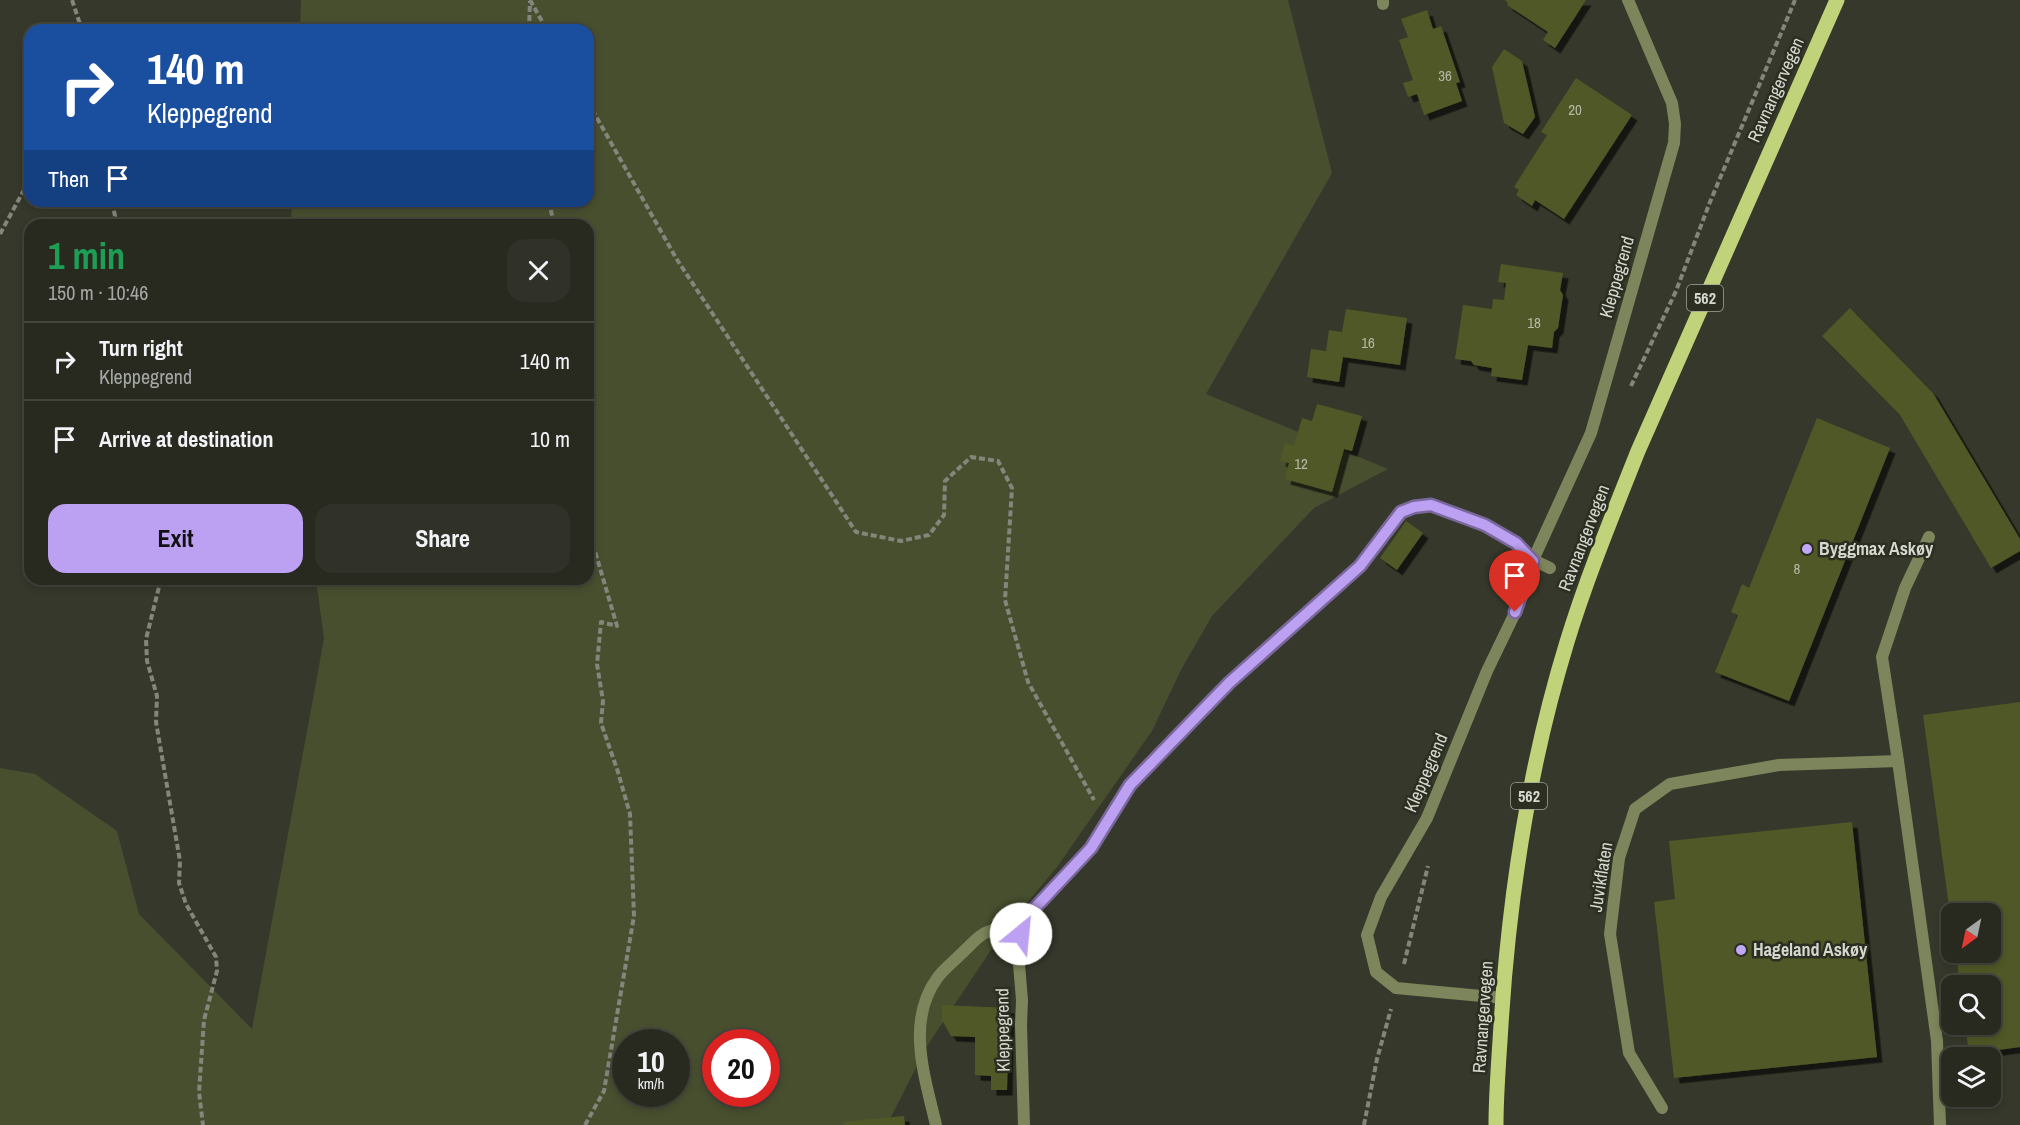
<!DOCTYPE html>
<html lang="en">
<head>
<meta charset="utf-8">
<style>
	:root { --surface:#282a20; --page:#303229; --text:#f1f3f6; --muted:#a5a7a5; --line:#44463e; --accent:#bca0f2 }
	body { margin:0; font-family:"Archivo Narrow",sans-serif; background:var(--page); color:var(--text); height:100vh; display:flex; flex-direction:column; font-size:22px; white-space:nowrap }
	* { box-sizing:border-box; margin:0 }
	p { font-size:20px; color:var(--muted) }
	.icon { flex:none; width:33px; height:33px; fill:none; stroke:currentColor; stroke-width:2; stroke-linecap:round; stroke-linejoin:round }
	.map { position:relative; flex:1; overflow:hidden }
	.drawer { position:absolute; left:24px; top:219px; width:570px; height:366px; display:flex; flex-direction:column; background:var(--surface); border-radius:18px; box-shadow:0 3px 9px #0003,0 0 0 2px var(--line) }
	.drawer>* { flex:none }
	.top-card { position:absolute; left:24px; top:24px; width:570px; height:183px; border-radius:18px; box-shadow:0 3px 9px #0003,0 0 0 2px var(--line); background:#1a4fa0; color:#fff; overflow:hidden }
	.needle { width:39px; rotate:213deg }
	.fabs { position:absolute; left:1941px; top:903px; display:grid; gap:12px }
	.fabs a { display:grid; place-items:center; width:60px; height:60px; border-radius:12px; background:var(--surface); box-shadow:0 3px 9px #0003,0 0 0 2px var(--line); font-size:30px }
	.speed { position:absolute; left:612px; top:1029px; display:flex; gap:12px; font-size:30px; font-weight:700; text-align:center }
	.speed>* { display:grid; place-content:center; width:78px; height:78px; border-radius:50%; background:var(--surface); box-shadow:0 3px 9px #0003,0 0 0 2px var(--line); line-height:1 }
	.speed small { font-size:15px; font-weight:400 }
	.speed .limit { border:9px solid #d22; background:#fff; color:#111 }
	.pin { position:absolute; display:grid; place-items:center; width:51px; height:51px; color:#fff; margin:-62px -26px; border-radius:50% 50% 50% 0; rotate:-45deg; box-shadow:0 0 6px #0007 }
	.pin .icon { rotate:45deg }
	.me { position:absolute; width:66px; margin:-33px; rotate:28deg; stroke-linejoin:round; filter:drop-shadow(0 0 4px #0008) }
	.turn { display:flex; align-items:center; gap:21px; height:126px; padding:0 24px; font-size:27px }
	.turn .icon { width:78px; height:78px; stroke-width:2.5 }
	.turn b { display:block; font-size:42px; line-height:51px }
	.then { display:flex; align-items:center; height:57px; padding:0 24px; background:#0003; gap:12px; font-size:22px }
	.round { display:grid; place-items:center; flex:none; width:63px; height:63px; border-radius:18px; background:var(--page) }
	.headline { display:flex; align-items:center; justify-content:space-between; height:102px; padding:0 24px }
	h1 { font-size:36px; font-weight:700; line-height:45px; color:#1e9e55 }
	.primary-button { display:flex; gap:12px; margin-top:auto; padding:12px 24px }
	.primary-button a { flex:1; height:69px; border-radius:18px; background:var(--accent); color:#111; font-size:24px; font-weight:700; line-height:69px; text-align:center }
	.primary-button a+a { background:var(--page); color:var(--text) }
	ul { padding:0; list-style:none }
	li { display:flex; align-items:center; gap:18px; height:78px; padding:0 24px; border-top:2px solid var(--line) }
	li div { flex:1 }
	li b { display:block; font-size:22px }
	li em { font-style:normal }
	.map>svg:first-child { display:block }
</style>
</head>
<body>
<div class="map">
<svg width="2020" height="1125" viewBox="0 0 2020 1125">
	<defs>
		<filter id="shadow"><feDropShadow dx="5.5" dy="5.5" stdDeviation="0" flood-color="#0009"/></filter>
	</defs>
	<rect width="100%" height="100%" fill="#35382a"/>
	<!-- green -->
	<path fill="#484f2f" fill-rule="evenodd" d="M301 0H1288L1332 173 1206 394 1388 469 1314 508 1212 616 1182 668 1152 731 1057 867 1005 929 927 1046 887 1125H0V768L35 774 117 831 139 914 252 1029 324 639 316 579H588V225H291L292 201H588V30H300ZM626 1042H676V1094H626ZM716 1042H766V1094H716Z"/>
	<!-- building -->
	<g fill="#4f5925" filter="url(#shadow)">
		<polygon points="1505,0 1586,0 1555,48 1543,40 1548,32 1507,5 1508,3"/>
		<polygon points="1427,10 1433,29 1441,26 1460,82 1456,83 1462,101 1424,115 1417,94 1408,97 1403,83 1413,80 1399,40 1408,37 1401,19"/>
		<polygon points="1504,49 1522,61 1535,117 1523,134 1504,123 1492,67"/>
		<polygon points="1576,78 1632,115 1564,219 1535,200 1532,206 1516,195 1519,190 1514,187 1547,135 1541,132"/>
		<polygon points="1501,264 1563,273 1560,290 1563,295 1558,328 1554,332 1552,348 1528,345 1522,380 1491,376 1492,368 1474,365 1471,361 1455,359 1463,305 1492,309 1493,299 1504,300 1506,283 1498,282"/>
		<polygon points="1850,308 1933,393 2020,539 2020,551 1991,568 1900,415 1822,336"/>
		<polygon points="1346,309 1407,318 1400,365 1343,357 1339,382 1307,377 1311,349 1326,351 1329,330 1342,332"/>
		<polygon points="1317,404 1362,416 1352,451 1344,449 1332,492 1285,479 1289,463 1280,461 1285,443 1294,446 1302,418 1312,421"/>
		<polygon points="1817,418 1890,448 1789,701 1715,672 1738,615 1731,612 1742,584 1749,588"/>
		<polygon points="1406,521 1423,533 1397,570 1380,558"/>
		<polygon points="2020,702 2020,1047 1969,1054 1965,1024 1990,1024 1990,986 1960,986 1956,952 1990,952 1990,914 1950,914 1923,715"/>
		<polygon points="1852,822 1877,1057 1674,1078 1654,902 1675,899 1669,841"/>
		<polygon points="942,1005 1009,1008 1007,1090 991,1090 991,1076 975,1075 975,1037 951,1036 942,1020"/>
		<polygon points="904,1116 905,1125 843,1125 843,1122"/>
	</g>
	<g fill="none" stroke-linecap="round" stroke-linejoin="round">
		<!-- path -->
		<g stroke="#83867b" stroke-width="4" stroke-dasharray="6 3" stroke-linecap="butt">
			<polyline points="72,0 81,27 80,30"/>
			<polyline points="530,0 547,30"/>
			<polyline points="529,30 530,1"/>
			<polyline points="588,102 676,258 856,532 901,541 929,535 944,515 945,481 971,457 998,461 1012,488 1005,600 1028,682 1094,800"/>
			<polyline points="549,201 554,225"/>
			<polyline points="112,225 115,216 112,201"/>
			<polyline points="0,234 30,179"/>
			<polyline points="1631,386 1676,291 1710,202 1795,0"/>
			<polyline points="161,579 146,639 147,661 157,696 156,722 180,861 179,883 186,904 216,957 217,971 204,1020 199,1092 203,1125"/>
			<polyline points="1404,964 1428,866"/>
			<polyline points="585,1125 604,1091 634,916 630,814 618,772 601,723 603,701 597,664 601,622 617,626 592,541 590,446 588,431"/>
			<polyline points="1364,1125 1377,1059 1391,1009"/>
		</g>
		<!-- service -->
		<g stroke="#7c855b" stroke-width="12">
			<polyline points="1383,0 1383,4"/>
			<polyline points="1898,761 1882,657 1905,588 1929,537"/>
			<polyline points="1662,1108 1629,1053 1610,934 1619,858 1635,809 1670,784 1779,765 1898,761 1937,1041 1940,1125"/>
			<path d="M936 1125C925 1077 905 1021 938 977 944 969 953 962 961 954 986 930 985 926 1021 934"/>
			<polyline points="1024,1125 1021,1025 1022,1000 1018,952 1021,934 1034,909 1091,848 1130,785 1178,734 1229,683 1360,565 1401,512 1414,507 1431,505 1485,525 1516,543 1533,560 1550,568"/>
		</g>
		<!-- minor -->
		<polyline stroke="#7c855b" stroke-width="12" points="1503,998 1396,988 1376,972 1367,935 1381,897 1427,818 1487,671 1515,613 1533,560 1591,433 1674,143 1675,124 1672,103 1628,0"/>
		<!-- primary -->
		<path stroke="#c1d37a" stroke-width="15" d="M1496 1125C1496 1092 1499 1059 1501 1025 1509 896 1529 766 1567 642 1587 577 1613 514 1638 451L1837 0"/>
	</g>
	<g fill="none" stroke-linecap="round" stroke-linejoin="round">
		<defs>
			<polyline id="route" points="1021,934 1034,909 1091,848 1130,785 1229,683 1360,566 1401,512 1414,507 1431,505 1485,525 1516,543 1533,561 1515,612"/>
		</defs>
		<!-- route casing -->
		<use href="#route" stroke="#7a689d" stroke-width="15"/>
		<!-- route -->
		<use href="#route" stroke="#bca0f2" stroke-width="10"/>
	</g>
	<!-- markers -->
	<g fill="#c0a8f4" stroke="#2b2e20" stroke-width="2">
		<circle cx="1807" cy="549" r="6"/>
		<circle cx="1741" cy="950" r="6"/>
	</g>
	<g text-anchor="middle" stroke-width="5" stroke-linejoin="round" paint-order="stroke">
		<!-- number labels -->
		<g font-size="15" fill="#b4b8a4">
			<text x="1445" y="81">36</text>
			<text x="1575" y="115">20</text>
			<text x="1534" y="328">18</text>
			<text x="1368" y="348">16</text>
			<text x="1301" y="469">12</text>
			<text x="1797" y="574">8</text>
		</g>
		<!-- shield labels -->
		<g fill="#2b2e20" stroke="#a2a59a" stroke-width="1.5">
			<rect x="1687" y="285" width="36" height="26" rx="4.5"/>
			<rect x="1511" y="783" width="36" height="26" rx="4.5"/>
		</g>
		<g font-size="16" font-weight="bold" fill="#d5d8cf">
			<text x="1705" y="304">562</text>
			<text x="1529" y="802">562</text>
		</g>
		<!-- street labels -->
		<g font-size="18" fill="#d5d8cf" stroke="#2b2e20">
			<text transform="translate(1776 90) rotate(-66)" y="6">Ravnangervegen</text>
			<text transform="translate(1617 277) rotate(-74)" y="6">Kleppegrend</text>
			<text transform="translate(1584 538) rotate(-69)" y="6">Ravnangervegen</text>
			<text transform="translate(1426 773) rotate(-67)" y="6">Kleppegrend</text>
			<text transform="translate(1601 877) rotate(-81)" y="6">Juvikflaten</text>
			<text transform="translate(1483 1017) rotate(-86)" y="6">Ravnangervegen</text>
			<text transform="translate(1003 1030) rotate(-91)" y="6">Kleppegrend</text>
		</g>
		<!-- poi labels -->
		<g font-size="18" font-weight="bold" fill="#d5d8cf" stroke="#2b2e20" text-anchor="start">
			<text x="1819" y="555">Byggmax Askøy</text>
			<text x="1753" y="956">Hageland Askøy</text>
		</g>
	</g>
</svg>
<div class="fabs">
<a><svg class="needle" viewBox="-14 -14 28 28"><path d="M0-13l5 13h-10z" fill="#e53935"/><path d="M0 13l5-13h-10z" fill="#a5a7a5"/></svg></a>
<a><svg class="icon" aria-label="search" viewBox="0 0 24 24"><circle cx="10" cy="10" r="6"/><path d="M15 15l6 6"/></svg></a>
<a><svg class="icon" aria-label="layers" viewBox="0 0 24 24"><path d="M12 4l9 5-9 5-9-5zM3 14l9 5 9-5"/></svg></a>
</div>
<div class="speed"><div>10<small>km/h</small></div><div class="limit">20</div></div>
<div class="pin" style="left:1515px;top:612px;background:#d93025"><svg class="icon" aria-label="arrive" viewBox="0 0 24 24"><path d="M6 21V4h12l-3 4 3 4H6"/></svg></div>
<svg class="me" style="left:1021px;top:934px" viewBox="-20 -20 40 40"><circle r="19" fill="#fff"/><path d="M0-13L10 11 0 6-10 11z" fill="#bca0f2"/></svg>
<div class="top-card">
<div class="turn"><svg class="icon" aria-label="right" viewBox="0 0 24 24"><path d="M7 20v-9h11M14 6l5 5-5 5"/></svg><div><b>140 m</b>Kleppegrend</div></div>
<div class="then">Then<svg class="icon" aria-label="arrive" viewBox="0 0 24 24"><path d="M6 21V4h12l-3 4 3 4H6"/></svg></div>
</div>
<section class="drawer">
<div class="headline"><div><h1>1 min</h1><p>150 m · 10:46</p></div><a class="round"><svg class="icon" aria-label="close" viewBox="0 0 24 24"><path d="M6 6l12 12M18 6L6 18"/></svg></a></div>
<ul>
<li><svg class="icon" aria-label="right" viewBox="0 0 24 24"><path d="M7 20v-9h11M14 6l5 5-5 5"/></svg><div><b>Turn right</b><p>Kleppegrend</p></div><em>140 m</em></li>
<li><svg class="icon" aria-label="arrive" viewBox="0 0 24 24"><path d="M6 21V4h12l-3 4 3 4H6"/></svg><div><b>Arrive at destination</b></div><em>10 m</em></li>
</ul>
<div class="primary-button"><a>Exit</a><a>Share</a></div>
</section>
</div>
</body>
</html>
